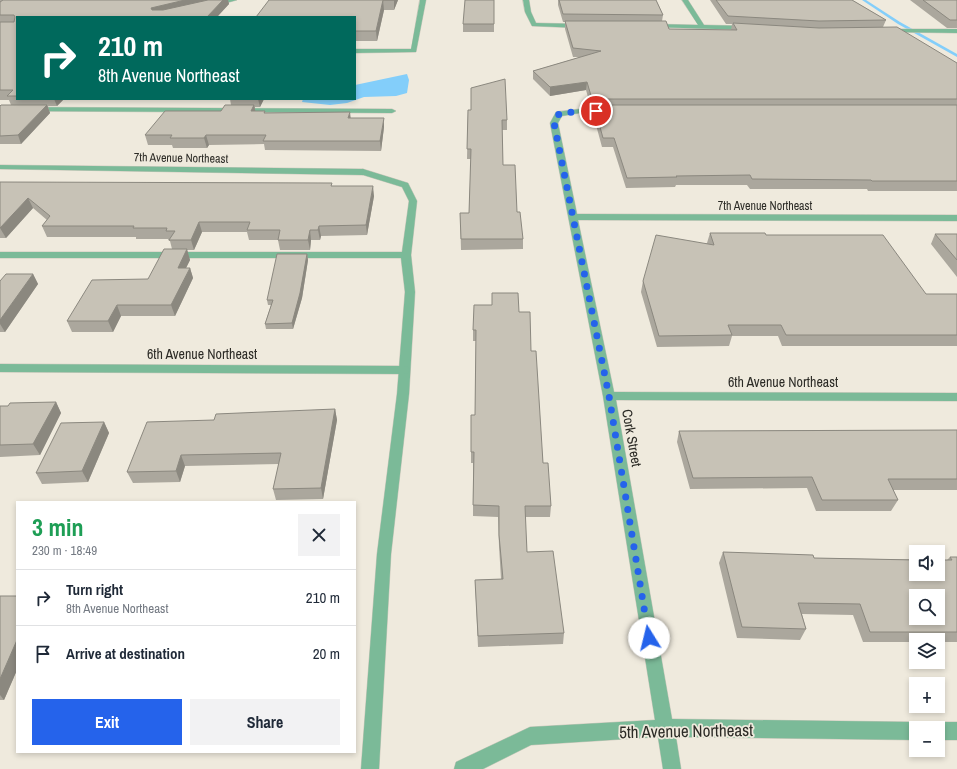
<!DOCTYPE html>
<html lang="en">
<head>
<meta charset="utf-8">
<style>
	:root { --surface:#fff; --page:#f2f2f3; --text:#1f2937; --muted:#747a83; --line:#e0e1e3; --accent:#2563eb }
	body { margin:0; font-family:"Archivo Narrow",sans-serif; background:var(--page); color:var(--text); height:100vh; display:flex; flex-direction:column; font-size:15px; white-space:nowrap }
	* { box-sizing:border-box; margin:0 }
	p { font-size:13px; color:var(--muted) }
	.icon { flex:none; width:22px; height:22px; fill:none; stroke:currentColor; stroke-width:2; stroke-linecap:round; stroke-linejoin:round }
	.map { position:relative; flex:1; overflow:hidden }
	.details { position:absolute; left:16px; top:501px; width:340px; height:252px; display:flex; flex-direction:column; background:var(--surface); border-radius:0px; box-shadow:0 2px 6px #0003 }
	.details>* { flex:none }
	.guide { position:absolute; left:16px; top:16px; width:340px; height:84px; border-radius:0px; box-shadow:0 2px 6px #0003; background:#00695c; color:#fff; overflow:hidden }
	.controls { position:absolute; left:909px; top:545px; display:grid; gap:8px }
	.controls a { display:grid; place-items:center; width:36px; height:36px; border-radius:0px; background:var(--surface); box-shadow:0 2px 6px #0003; font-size:20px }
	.pin { position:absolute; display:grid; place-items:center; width:34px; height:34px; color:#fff; margin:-17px; border:2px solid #fff; border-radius:50%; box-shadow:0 1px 4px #0007 }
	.me { position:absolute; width:44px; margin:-22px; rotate:351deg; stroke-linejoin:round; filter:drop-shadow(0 0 3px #0008) }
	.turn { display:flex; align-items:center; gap:14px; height:84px; padding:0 16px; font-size:18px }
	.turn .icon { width:52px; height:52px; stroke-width:2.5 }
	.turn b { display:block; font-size:28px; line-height:34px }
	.round { display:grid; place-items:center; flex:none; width:42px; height:42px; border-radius:0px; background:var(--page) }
	.overview { display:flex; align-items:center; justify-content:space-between; height:68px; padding:0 16px }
	h1 { font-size:24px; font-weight:800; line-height:30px; color:#1e9e55 }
	.action { display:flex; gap:8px; margin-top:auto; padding:8px 16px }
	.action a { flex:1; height:46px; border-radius:0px; background:var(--accent); color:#fff; font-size:16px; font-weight:800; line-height:46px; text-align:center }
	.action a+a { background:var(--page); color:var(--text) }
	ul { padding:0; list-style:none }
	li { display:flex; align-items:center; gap:12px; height:56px; padding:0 16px; border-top:1px solid var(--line) }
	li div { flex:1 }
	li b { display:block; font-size:15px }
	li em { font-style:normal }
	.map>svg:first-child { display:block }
</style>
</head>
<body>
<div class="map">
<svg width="957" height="769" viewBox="0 0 957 769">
	<rect width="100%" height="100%" fill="#efeadd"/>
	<!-- water -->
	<polygon fill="#83cefa" points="407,74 409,80 407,93 396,96 364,97 347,103 330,105 302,102 303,99 355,99 355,85"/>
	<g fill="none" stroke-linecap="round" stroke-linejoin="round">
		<!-- stream -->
		<polygon fill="#83cefa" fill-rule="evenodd" points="862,0 866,0 900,22 957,54 957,57 898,24"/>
		<defs>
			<g id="lane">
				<polygon points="227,0 237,0 212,7 209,5"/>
				<polygon points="420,0 426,0 416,52 355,53 355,49 411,49"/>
				<polygon points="363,169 408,183 417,201 411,255 415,292 409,394 391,554 379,769 361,769 377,554 397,394 405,292 401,258 0,258 0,252 402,252 409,201 402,187 360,174 359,172"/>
			</g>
			<g id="street">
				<polygon points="523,0 529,0 531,12 536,23 580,24 583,26 580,28 532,26 525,12"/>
				<polygon points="682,0 688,0 704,25 748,26 751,28 748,30 651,27 651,25 653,24 698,25"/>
				<polygon points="888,29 957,29 957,33 886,32 885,31"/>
				<polygon points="0,107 392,109 396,111 392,113 0,111"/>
				<polygon points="580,109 610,109 614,111 610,113 580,113 562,116 558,123 577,214 957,215 957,221 578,220 614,392 957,393 957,401 616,400 672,719 916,722 922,725 924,728 916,728 916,740 676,737 681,769 663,769 658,737 531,745 483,769 454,769 456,762 530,727 655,720 603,396 550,123 556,112"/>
				<polygon points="0,165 363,169 367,172 363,175 0,169"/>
				<polygon points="0,364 404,366 408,367 410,370 408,373 404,374 0,372"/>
				<polygon points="938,722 957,722 957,740 938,740 938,728 930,728 932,725"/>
			</g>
		</defs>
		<!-- lane casing -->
		<use href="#lane" stroke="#ccc8bc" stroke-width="1"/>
		<!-- street casing -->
		<use href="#street" stroke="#ccc8bc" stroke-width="1"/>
		<!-- lane -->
		<use href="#lane" fill="#7bba98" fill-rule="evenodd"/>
		<!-- street -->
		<use href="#street" fill="#7bba98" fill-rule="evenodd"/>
	</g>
	<!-- wall -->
	<g fill="#aba79d">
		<polygon points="0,0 228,0 229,4 217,17 17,17 17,99 64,99 57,106 48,106 50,113 21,144 0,144 0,106 11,105 9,100 0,100"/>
		<polygon points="269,0 398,0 394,10 384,10 377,41 355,41 355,17"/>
		<polygon points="558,0 656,0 663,15 662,21 669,29 731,30 732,24 726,24 710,0 852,0 886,20 883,27 957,63 957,191 868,191 867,189 750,189 747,185 676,185 675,187 626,188 613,147 602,147 593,114 593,108 591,108 586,90 550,96 533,79 533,71 580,57 573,57 565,29 565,22 563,22 558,5"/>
		<polygon points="910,0 957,0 957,28 947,28"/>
		<rect x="463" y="24" width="31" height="8"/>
		<polygon points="230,99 264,99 260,107 255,107 255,111 265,111 265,113 350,118 384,127 381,151 265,150 264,144 209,145 207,148 173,148 172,145 148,145 145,135 221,111 231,105"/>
		<polygon points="468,110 507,120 507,130 502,130 503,165 517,212 523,239 523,249 461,250 460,213 469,213 471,159 467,159"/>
		<polygon points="0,182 332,186 374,196 367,235 321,236 320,240 311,240 310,250 280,250 278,240 249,240 247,232 202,232 194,250 187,250 190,260 186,268 190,268 193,278 175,316 121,316 113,332 72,332 67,321 148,279 172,249 170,241 169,241 168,239 136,239 136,237 47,237 42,226 47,220 33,208 6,238 0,238"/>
		<polygon points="710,233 766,235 926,294 957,294 957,346 782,346 778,336 732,336 729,346 657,347 641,292 643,281 707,243"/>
		<polygon points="935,234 957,234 957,277 931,244"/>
		<polygon points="307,254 308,260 302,298 293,329 266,329 265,324 271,305 268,305 267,300"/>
		<polygon points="33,274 38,284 5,332 0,332 0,281"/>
		<polygon points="519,312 531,351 543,463 551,506 550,517 525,517 527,552 564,633 563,644 478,647 475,580 501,579 499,546 498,517 473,516 473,463 471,463 471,415 475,415 476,341 473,341 473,330"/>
		<polygon points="56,402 61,413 40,455 0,457 0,406 8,406"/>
		<polygon points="335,409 337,420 323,499 276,500 273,489 279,464 185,466 180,482 133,483 127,472 214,420"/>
		<polygon points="104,422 109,433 88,482 42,484 36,473"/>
		<polygon points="957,430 957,490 893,490 898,500 891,511 816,511 807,488 690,489 677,442 679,431"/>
		<polygon points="723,552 814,558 947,560 950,557 957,557 957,642 938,642 938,640 916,640 916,642 863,642 853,615 802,614 806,629 800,640 737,638 719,563"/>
		<polygon points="0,596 17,596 17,670 4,700 0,700"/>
	</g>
	<!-- shaded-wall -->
	<g fill="#8b887f">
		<polygon points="185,0 221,0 153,16 151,8"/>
		<polygon points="223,0 228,0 229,4 217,17 207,17"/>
		<polygon points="383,0 384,10 377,41 376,31"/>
		<polygon points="394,0 398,0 394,10"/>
		<polygon points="587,82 586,90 550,96 550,87"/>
		<polygon points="54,99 64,99 57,106"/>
		<polygon points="258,99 264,99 260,107"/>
		<polygon points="47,105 50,113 21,144 18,135"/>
		<polygon points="254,105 256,114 251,111"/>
		<polygon points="350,112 351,121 348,118"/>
		<polygon points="384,118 384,127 381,151 380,141"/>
		<polygon points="206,135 209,145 207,148 204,138"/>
		<polygon points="373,186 374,196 367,235 366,225"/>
		<polygon points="28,198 33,208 6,238 0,228"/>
		<polygon points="199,222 202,232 194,250 191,240"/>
		<polygon points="319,226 321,236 320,240 318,230"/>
		<polygon points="310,230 311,240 310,250 308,240"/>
		<polygon points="187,249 190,260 181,278 178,268"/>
		<polygon points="307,254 308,260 302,298 293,329 292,323"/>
		<polygon points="190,268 193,278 175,316 171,305"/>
		<polygon points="33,274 38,284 5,332 0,324 0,320"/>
		<polygon points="117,305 121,316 113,332 108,321"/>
		<polygon points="56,402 61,413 40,455 33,444"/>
		<polygon points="335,409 337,420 323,499 321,488"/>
		<polygon points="104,422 109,433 88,482 82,471"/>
		<polygon points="181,455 185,466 180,482 176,471"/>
		<polygon points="17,640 17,670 4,700 0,695 0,679"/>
	</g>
	<!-- building -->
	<g fill="#c7c2b6" stroke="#8b887f" fill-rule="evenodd">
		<polygon points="3,0 185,0 151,8 152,10 163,10 208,0 223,0 207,17 17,17 17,96 7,96 13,90 0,90 0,22 14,22 15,17 14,15 0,15 0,2"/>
		<polygon points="269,0 394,0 383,0 376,31 355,31 355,17 256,17"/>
		<polygon points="465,0 494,0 494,24 463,24"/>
		<polygon points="559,0 656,0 663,15 563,14"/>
		<polygon points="716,0 852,0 886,20 819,21 728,16"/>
		<polygon points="923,0 957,0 957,20 950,20"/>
		<polygon points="565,21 666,21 669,29 737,30 733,23 819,28 897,27 957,63 957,99 592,99 587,82 550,87 533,71 601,51 573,48"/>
		<polygon points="505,79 507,120 502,120 503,165 515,165 517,212 520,212 523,239 461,239 460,213 469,213 471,149 467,149 468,110 471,110 471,88"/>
		<polygon points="1,105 47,105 18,135 0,136 0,106"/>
		<polygon points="225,105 254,105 251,111 265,111 264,113 350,112 348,118 384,118 380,141 263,141 266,135 206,135 204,138 170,138 172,135 145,135 165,111 221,111"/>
		<polygon points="594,105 957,105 957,181 872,181 871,180 752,179 750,175 676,176 677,177 627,178 614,138 603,138"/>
		<polygon points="0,182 332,183 331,186 373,186 366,225 319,226 318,230 310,230 308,240 278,240 280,230 247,230 250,222 199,222 191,240 169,240 175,231 166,231 167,228 133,228 134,226 42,226 50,216 28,198 0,228"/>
		<polygon points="710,233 765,233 766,235 883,235 926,294 957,294 957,335 786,335 781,325 728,325 732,335 659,336 643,281 656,235 714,245"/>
		<polygon points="935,234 957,234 957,260"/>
		<polygon points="164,249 187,249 178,268 190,268 171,305 117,305 108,321 67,321 92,280 148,279"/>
		<polygon points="277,254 307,254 300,293 292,323 265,324 273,300 267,300"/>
		<polygon points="6,274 33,274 0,320 0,281"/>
		<polygon points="492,293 518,293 519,312 530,312 531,351 536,351 543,463 548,463 551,506 525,506 527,552 553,551 564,633 478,636 475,580 503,579 499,535 499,506 473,505 474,452 471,452 471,415 475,415 476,330 473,330 474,305 492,305"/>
		<polygon points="56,402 33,444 0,445 0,406 8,406 10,403"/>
		<polygon points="335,409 321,488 273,489 281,453 181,455 176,471 127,472 147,422 214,420 216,414"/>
		<polygon points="104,422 82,471 36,473 61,423"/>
		<polygon points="957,430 957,479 888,479 898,500 822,500 812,477 693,478 679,431"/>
		<path d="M723 552 813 555 814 558 916 560V574H938V560H952L950 557H957V632H870L860 604 798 603 806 629 742 627ZM916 596H938V618H916Z"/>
		<polygon points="0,596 17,596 17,640 0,679"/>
	</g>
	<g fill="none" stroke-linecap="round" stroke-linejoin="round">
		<!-- route -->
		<polyline stroke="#2563eb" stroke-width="7" stroke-dasharray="0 12.6" points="596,111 580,111 559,114 554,123 609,396 649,638"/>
	</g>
	<g text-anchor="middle" stroke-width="3.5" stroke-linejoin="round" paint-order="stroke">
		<!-- far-street labels -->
		<g font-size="12" fill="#2c2b26" stroke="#efeadd">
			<text transform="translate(181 158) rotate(1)" y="4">7th Avenue Northeast</text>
			<text x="765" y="210">7th Avenue Northeast</text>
		</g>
		<!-- street labels -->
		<g font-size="14" fill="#2c2b26" stroke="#efeadd">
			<text x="202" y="359">6th Avenue Northeast</text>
			<text x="783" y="387">6th Avenue Northeast</text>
			<text transform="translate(632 438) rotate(80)" y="5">Cork Street</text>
		</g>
		<!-- near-street labels -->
		<g font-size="17" fill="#2c2b26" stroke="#efeadd">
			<text transform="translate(686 731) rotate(-1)" y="6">5th Avenue Northeast</text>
		</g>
	</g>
</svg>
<div class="controls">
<a><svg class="icon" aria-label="sound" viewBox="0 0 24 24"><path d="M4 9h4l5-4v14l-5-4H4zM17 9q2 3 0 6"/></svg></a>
<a><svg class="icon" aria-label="search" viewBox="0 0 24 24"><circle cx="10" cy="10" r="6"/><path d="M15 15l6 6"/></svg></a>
<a><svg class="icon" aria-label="layers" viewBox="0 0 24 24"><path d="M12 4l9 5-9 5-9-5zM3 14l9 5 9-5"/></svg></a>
<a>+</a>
<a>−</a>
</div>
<div class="pin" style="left:596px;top:111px;background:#d93025"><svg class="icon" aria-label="arrive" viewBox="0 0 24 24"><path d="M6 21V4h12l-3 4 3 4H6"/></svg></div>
<svg class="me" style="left:649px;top:638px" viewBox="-20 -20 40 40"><circle r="19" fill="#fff"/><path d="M0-13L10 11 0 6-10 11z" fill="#2563eb"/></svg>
<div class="guide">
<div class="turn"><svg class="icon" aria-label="right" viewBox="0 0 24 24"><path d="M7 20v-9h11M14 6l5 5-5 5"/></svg><div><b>210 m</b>8th Avenue Northeast</div></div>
</div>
<section class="details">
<div class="overview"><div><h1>3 min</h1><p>230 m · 18:49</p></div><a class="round"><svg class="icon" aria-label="close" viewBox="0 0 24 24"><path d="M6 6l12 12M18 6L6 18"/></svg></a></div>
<ul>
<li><svg class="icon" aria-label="right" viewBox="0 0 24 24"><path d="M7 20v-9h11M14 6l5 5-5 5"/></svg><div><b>Turn right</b><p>8th Avenue Northeast</p></div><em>210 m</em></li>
<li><svg class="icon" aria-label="arrive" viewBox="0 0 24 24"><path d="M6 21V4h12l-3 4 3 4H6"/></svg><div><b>Arrive at destination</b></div><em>20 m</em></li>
</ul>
<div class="action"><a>Exit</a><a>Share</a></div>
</section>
</div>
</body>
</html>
